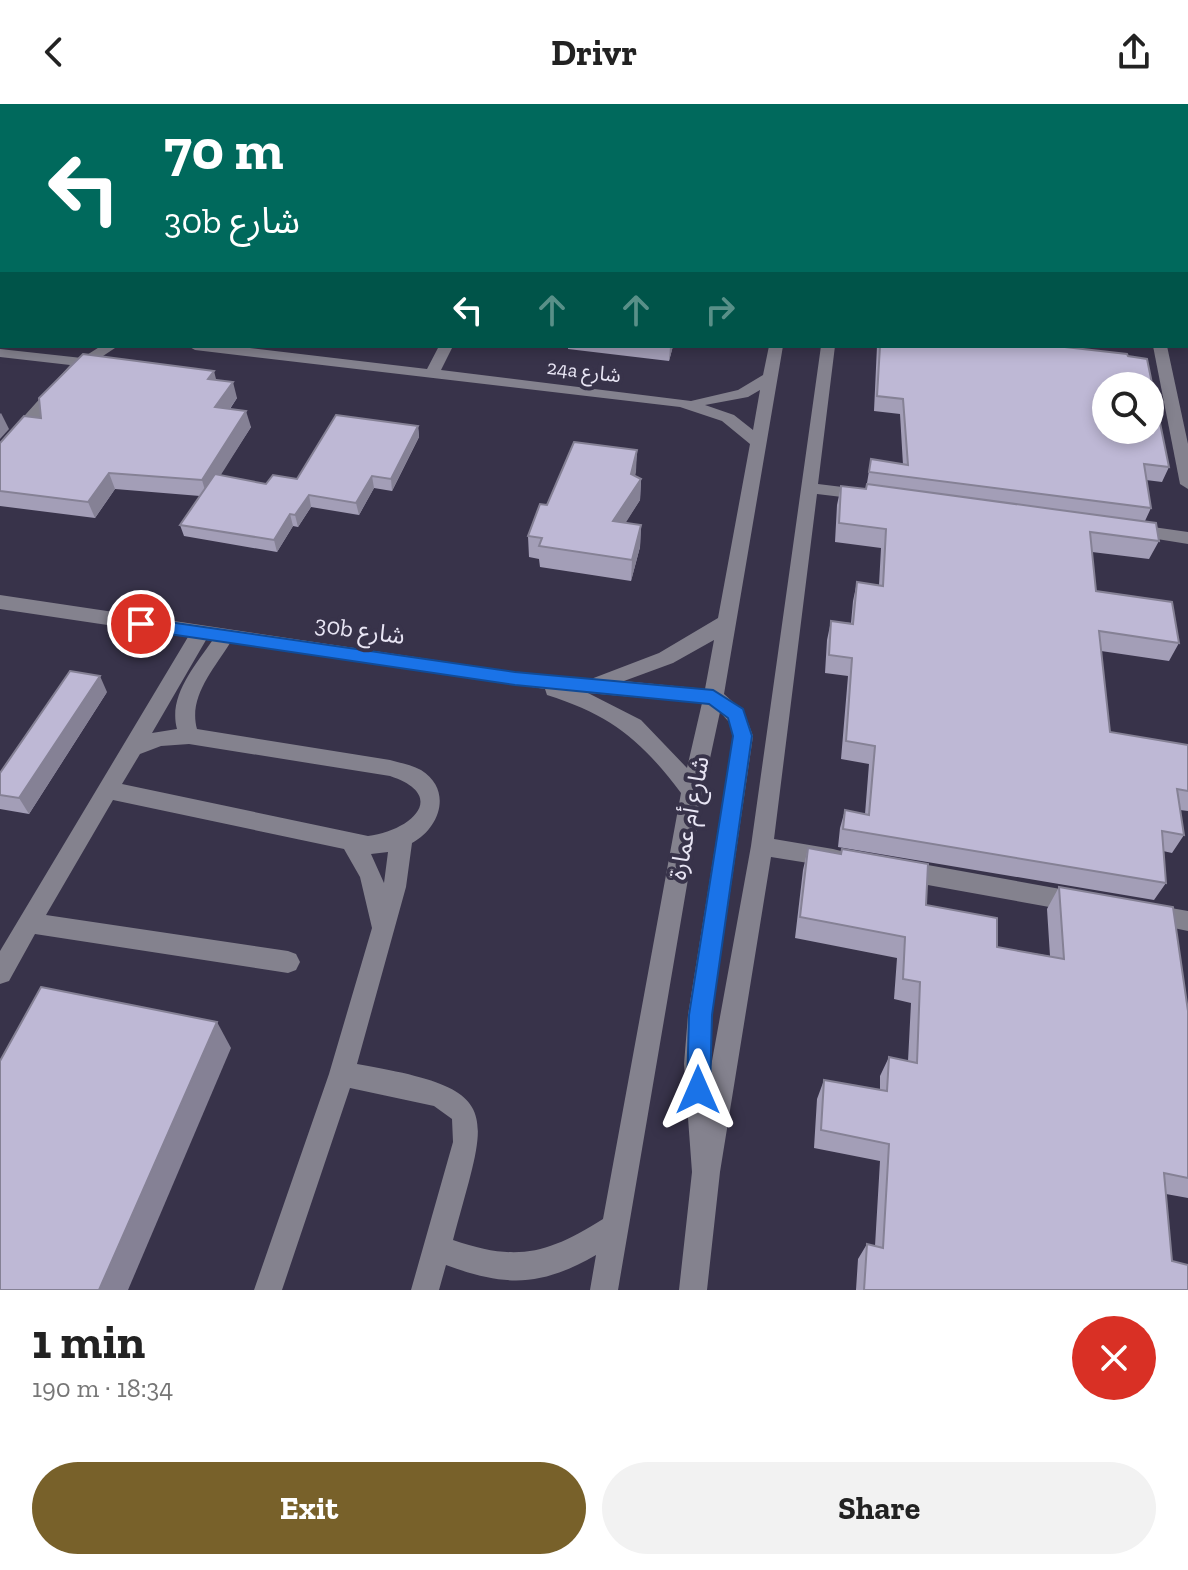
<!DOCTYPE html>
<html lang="en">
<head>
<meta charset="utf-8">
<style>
	:root { --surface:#fff; --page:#f2f2f2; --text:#222; --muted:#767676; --accent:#78612a }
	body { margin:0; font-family:"Zilla Slab","Noto Sans Arabic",serif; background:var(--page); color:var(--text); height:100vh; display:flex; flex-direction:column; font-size:30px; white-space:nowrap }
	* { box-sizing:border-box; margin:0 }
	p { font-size:26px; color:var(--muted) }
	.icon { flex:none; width:44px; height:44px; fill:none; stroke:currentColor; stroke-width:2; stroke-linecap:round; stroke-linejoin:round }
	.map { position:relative; height:1186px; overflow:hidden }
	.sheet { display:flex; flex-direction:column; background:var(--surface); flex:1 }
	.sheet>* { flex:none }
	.top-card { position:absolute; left:0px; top:0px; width:1188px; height:244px; box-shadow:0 4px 12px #0003; background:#00695c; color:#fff; overflow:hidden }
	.fabs { position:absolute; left:1092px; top:268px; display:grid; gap:16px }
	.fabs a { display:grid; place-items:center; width:72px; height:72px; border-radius:50%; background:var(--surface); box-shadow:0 4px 12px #0003; font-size:40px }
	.pin { position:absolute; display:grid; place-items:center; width:68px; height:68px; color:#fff; margin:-34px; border:4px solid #fff; border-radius:50%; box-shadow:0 2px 8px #0007 }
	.me { position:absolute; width:88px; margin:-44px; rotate:0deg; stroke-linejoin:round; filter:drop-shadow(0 0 6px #0008) }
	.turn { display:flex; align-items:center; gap:28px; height:168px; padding:0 32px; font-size:36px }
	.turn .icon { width:104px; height:104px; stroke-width:2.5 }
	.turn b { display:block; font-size:56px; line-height:68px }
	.lanes { display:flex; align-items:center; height:76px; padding:0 32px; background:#0003; justify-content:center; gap:40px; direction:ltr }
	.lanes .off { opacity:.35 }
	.round { display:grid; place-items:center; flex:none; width:84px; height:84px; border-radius:42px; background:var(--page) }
	.head { display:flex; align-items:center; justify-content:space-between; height:136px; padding:0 32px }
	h1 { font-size:48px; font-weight:800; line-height:60px }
	.primary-button { display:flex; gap:16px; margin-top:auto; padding:16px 32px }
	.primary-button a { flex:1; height:92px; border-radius:48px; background:var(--accent); color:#fff; font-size:32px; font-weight:800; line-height:92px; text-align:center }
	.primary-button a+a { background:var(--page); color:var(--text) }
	header { display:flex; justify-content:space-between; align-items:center; height:104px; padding:0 32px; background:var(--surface); font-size:36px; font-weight:800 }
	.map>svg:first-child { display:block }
</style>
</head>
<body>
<header><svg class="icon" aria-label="back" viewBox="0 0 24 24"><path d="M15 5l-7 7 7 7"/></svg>Drivr<svg class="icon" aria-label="share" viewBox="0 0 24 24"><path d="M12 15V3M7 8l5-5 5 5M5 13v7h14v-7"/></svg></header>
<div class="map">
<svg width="1188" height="1186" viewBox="0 0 1188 1186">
	<rect width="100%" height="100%" fill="#38334a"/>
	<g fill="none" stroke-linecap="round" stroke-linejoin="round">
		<!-- minor -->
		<g fill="#84828e" fill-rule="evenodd">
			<polygon points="66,0 79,0 64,2"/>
			<polygon points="322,0 334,0 320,2"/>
			<rect x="812" y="0" width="12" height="2"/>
			<rect x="852" y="0" width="12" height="2"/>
			<polygon points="2,56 2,65 0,66 0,57"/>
			<polygon points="101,242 118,242 76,270 6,353 0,354 0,339 70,261 0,253 0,245 82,254"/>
			<path d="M188 242H233L427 265 439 242H453L441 266 691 297 738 286 763 271 769 242H783L724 590 744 608 753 632 712 911 710 968 751 742 821 242H835L818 380 867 386 875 391 867 396 817 390 774 735 833 745 841 747 844 754 841 761 833 763 771 753 720 1068 707 1186H679L692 1068 684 960 688 911 733 632 729 618 720 608 703 687 618 1186H590L596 1151C540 1183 506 1183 446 1161L439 1186H411L453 1038 452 1015 434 1002 350 984 282 1186H254L329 970 372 824 360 773 344 745 113 696 46 811 288 847 296 850 300 858 296 866 288 869 35 830 9 877 0 880V847L188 533 0 505V491L515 568 591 575 659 549 718 514 750 340 722 317 680 303 195 246ZM760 286 753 326 734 311 705 301 748 293ZM206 536 212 537C195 562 168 592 177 625L152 629ZM714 536 705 585 624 577 673 559ZM230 539 545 585 547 591C611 611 641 636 681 689L603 1115C547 1150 517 1158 453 1136 488 1005 508 986 357 960L406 783 412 739C440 724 453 686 421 666 412 661 400 659 390 656L197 625C188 593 214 565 230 539ZM588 589 702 599 687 664 641 616ZM189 640 390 672C450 692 410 727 368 732L122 680 140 650 161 642ZM388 748 384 779 371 750Z"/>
			<polygon points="1153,242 1167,242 1188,340 1188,385 1180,380"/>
			<polygon points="1132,420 1188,428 1188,440 1126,430 1123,426 1126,422"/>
			<polygon points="900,756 1077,788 1085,791 1089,798 1085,805 1077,808 900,776 892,773 889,766 892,759"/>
			<polygon points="1148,800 1188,807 1188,827 1140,817 1136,810 1140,803"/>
		</g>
	</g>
	<!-- wall -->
	<g fill="#a39eb7">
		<polygon points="345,0 714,0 713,2 344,2"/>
		<polygon points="896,0 1188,0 1188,174 1186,174 1186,2 896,2"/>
		<polygon points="2,83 2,199 0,198 0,85"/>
		<polygon points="568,242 673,242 669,257 568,245"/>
		<polygon points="877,242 1056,242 1169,363 1162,378 1146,376 1151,404 1145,417 1159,437 1149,455 1092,448 1096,487 1179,539 1169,557 1101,547 1110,628 1188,641 1188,707 1180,706 1184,731 1172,749 1163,747 1166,779 1154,796 838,743 840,724 845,706 865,710 869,660 841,655 848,572 825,569 827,536 831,517 851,519 853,497 857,478 879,481 881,444 835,438 837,401 841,382 866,385 871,355 903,361 900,310 874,307"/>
		<polygon points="216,276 237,294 230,305 251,323 220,371 266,380 297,375 418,322 419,333 392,387 374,384 359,411 311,403 298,423 293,422 277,448 184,432 180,421 200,392 115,385 95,414 0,402 0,339 41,314"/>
		<polygon points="637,346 635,372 641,375 640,396 625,419 641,421 640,443 631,477 540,463 539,455 529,453 528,432 547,401"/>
		<polygon points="107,588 29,710 0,705 0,669"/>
		<polygon points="808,744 840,750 842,745 926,801 997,843 1050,852 1047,805 1059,783 1188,907 1188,1094 1166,1090 1172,1157 1188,1186 856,1186 858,1155 867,1140 875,1142 880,1057 814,1044 817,995 824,976 880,986 880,972 889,953 908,957 911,899 894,895 897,854 795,834 803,766"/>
	</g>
	<!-- shaded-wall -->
	<g fill="#858195">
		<polygon points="254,0 282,0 273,2 255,2"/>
		<polygon points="670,242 673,242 669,257"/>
		<polygon points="214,267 218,283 208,275"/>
		<polygon points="233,278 237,294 220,319 215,303"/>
		<polygon points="246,307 251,323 207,393 202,376"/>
		<polygon points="1,309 9,325 0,335 0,310"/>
		<polygon points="418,322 419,333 392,387 391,375"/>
		<polygon points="637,346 636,368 630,391 631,370"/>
		<polygon points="109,369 115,385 95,414 88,398"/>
		<polygon points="372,372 374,384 359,411 356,399"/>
		<polygon points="641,375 640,396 613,439 613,417"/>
		<polygon points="309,391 311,403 298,423 295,411"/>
		<polygon points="290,410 293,422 277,448 274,436"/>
		<polygon points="641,421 640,443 631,477 632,456"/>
		<polygon points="100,572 107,588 29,710 19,694"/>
		<polygon points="217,918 231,944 128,1186 99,1186"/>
	</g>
	<!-- building -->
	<g fill="#beb8d5" stroke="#858195" stroke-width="2" fill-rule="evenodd">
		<polygon points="124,0 261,0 263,2 122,2"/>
		<polygon points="345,0 672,0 672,2 344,2"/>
		<polygon points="899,0 1188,0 1188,160 1186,159 1186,2 899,2"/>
		<polygon points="2,83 2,184 0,183 0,85"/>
		<path d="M880 242H1056L1127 250 1128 252 1147 255 1169 363 1144 360 1151 404 869 368 871 355 908 361 903 295 877 292ZM1106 282H1150V326H1106Z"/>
		<polygon points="83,250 214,267 208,275 233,278 215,303 246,307 202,376 109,369 88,398 0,387 0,339 24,312 41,314 39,294"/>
		<polygon points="336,311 418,322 391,375 372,372 356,399 309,391 295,411 290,410 274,436 180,421 215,370 266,380 273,371 297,375"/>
		<polygon points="574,338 637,346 631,370 641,375 613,417 641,421 632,456 539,442 542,434 528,432 540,400 547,401"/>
		<polygon points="867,380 1156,419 1159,437 1090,428 1096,487 1172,498 1179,539 1099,527 1110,628 1188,641 1188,687 1177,685 1184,731 1162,727 1166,779 843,725 845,706 869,711 875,642 846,637 852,554 829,551 831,517 853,520 857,478 883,482 886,425 839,419 841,382 866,385"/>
		<polygon points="70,567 100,572 19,694 0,691 0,669"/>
		<polygon points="808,744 841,750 842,745 928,760 926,801 997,814 997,843 1064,855 1059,783 1173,803 1188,907 1188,1074 1164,1069 1172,1157 1188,1161 1188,1186 864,1186 867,1140 883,1144 889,1040 821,1026 824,976 887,987 889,953 917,959 920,878 903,875 905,833 800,813"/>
		<polygon points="41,883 217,918 99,1186 0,1186 0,957"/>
	</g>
	<!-- route -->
	<polygon fill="#1a73e8" stroke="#114b97" stroke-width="2" points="141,514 515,568 713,586 743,605 752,632 712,911 710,986 707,994 698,998 690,994 687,986 689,911 733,632 728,614 709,600 515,581 135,525 132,520 135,516"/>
	<g text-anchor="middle" stroke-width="8" stroke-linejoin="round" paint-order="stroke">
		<!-- far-street labels -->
		<g font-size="20" fill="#e8e5f4" stroke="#38334a">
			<text transform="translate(584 267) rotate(7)" y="7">24a شارع</text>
		</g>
		<!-- street labels -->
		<g font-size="24" fill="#e8e5f4" stroke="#38334a">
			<text transform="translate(360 526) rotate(8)" y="8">30b شارع</text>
			<text transform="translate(689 714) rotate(-79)" y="8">شارع أم عمارة</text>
		</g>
	</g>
</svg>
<div class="fabs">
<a><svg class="icon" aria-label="search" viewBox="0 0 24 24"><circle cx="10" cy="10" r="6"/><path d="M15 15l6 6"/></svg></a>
</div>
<div class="pin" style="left:141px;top:520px;background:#d93025"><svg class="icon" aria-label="arrive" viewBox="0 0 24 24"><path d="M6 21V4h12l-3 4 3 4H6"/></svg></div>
<svg class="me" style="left:698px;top:986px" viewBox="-20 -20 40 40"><path d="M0-17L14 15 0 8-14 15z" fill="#1a73e8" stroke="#fff" stroke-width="4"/></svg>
<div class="top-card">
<div class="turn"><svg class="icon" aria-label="left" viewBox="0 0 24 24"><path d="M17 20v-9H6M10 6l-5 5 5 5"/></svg><div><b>70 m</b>30b شارع</div></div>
<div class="lanes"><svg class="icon" aria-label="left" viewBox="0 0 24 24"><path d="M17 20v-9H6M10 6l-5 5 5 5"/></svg><svg class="icon off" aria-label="ahead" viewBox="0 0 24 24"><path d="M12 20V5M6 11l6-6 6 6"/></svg><svg class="icon off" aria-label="ahead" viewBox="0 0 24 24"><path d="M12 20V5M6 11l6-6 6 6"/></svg><svg class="icon off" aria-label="right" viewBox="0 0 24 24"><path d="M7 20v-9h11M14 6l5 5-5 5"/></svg></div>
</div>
</div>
<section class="sheet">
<div class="head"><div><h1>1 min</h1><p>190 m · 18:34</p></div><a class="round" style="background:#d93025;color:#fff"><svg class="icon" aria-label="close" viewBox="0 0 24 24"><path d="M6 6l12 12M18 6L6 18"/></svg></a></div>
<div class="primary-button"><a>Exit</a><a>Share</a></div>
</section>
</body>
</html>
